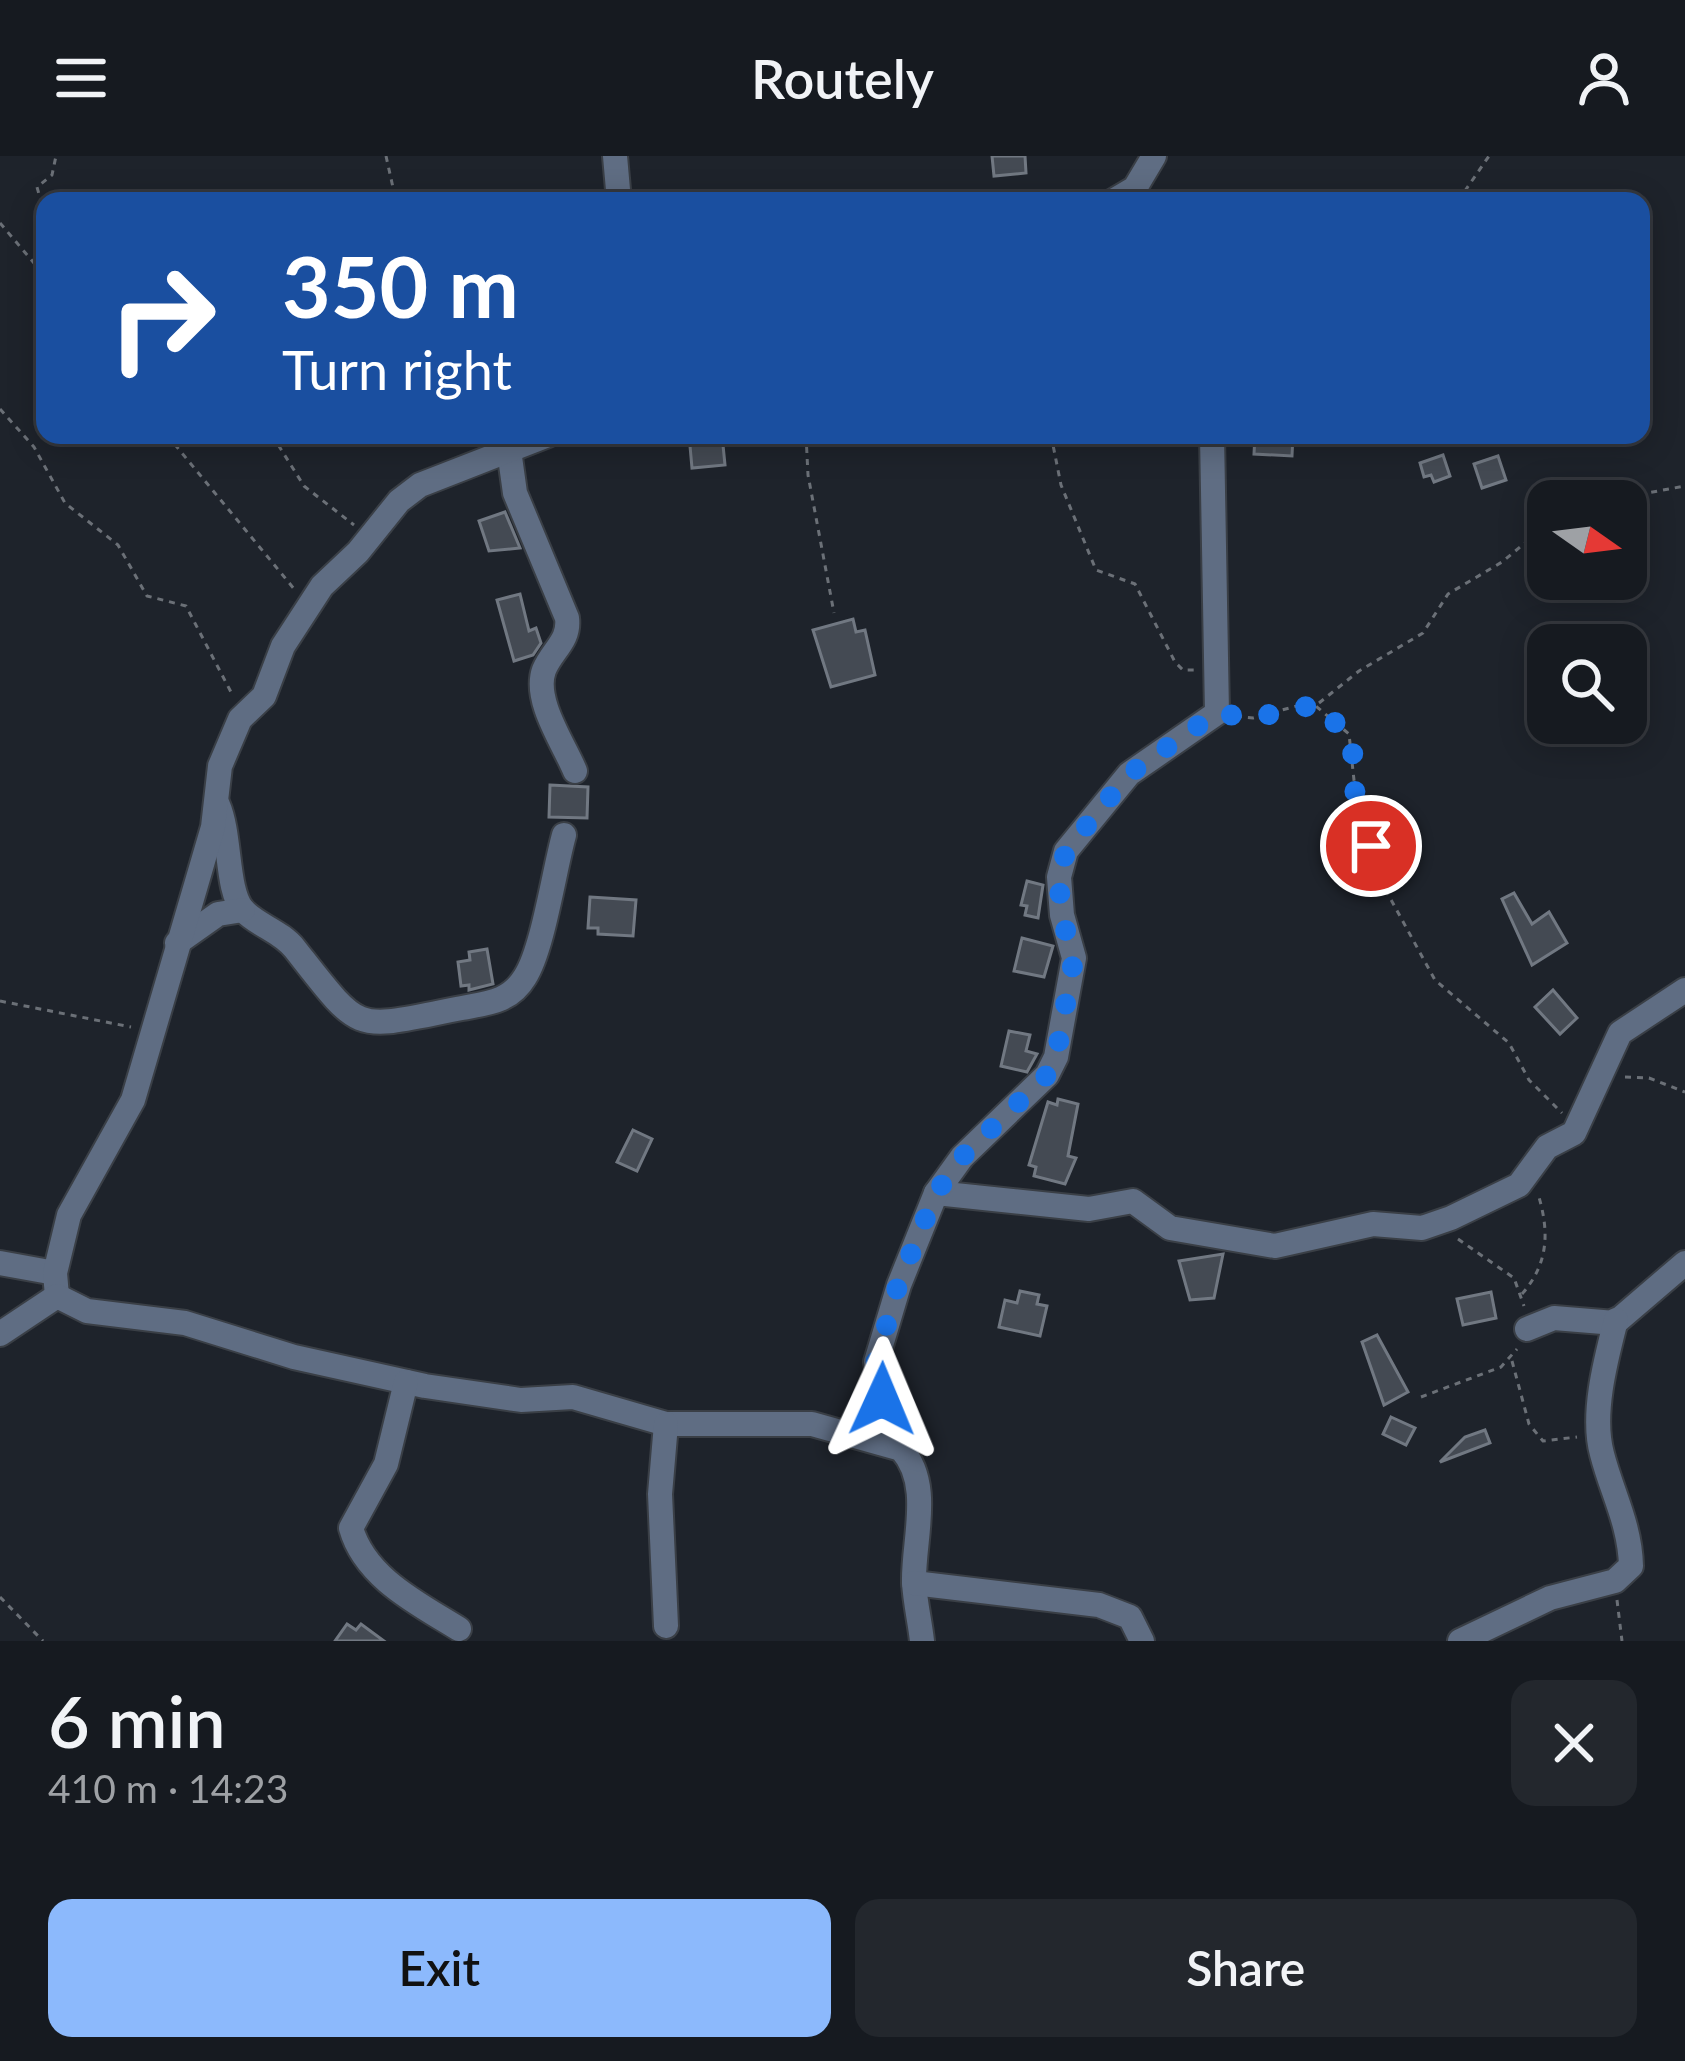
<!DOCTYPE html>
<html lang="en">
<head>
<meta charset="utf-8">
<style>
	:root { --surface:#161a20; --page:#23272d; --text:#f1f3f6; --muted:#9ea1a5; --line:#35383e; --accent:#8cb9fc }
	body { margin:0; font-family:Lato,sans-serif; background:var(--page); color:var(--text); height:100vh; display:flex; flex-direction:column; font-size:45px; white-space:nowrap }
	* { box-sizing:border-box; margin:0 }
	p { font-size:39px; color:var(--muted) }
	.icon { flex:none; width:66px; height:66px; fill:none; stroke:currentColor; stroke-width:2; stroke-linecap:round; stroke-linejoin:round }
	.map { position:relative; height:1485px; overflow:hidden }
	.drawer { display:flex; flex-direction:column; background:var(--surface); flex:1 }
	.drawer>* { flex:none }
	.hud { position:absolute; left:36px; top:36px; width:1614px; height:252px; border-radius:24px; box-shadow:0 6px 30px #0003,0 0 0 3px var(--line); background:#1a4fa0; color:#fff; overflow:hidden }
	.needle { width:78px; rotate:104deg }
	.buttons { position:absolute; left:1527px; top:324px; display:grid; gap:24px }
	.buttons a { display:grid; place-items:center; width:120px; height:120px; border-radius:24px; background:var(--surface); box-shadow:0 6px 30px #0003,0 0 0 3px var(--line); font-size:60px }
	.pin { position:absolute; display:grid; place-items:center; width:102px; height:102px; color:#fff; margin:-51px; border:6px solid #fff; border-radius:50%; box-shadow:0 3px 12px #0007 }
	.me { position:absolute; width:132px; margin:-66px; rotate:1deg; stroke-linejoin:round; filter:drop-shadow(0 0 9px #0008) }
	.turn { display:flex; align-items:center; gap:42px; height:252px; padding:0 48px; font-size:54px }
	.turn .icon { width:156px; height:156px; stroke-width:2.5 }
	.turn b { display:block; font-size:84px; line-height:102px }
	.round { display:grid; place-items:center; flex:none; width:126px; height:126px; border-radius:24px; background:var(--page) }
	.head { display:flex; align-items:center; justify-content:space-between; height:204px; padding:0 48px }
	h1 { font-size:72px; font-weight:600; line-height:90px }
	.cta { display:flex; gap:24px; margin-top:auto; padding:24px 48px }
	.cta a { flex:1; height:138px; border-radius:24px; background:var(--accent); color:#111; font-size:48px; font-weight:600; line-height:138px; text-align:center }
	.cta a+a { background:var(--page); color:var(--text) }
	header { display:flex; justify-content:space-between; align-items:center; height:156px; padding:0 48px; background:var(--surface); font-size:54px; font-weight:600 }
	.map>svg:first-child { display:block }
</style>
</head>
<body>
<header><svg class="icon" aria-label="menu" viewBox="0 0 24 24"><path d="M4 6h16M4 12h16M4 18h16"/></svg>Routely<svg class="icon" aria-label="person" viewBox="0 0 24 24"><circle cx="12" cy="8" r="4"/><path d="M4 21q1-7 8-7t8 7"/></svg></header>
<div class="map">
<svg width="1685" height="1485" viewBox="0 0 1685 1485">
	<rect width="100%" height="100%" fill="#1e232b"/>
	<!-- building -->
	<g fill="#444a53" stroke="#717882" stroke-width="3">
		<polygon points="992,0 1025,0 1026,17 994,20"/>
		<polygon points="689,279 722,279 725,309 692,312"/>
		<polygon points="1255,279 1293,279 1292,300 1254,298"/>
		<polygon points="1443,299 1450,320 1434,326 1431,319 1424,321 1420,307"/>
		<polygon points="1498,300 1506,324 1482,332 1474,308"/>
		<polygon points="505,356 520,392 489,395 479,365"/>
		<polygon points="520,438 529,475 536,472 541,487 533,499 514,505 497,444"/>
		<polygon points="853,463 856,476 865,474 875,519 831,531 813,474"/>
		<polygon points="550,629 588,631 587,662 549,661"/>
		<polygon points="1027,725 1043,729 1038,762 1025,759 1027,750 1021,749"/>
		<polygon points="1514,737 1532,768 1549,756 1567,787 1532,809 1502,743"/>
		<polygon points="590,741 636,744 633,780 598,778 598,772 588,772"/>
		<polygon points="1022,782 1053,790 1044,821 1014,815"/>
		<polygon points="487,793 493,828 469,834 469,829 461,830 458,806 470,804 469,796"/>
		<polygon points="1553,834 1577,862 1560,878 1535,851"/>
		<polygon points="1009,875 1030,879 1026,895 1037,898 1027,916 1001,910"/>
		<polygon points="1058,943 1078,948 1068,1000 1076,1002 1065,1028 1034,1020 1036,1011 1029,1009 1048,946 1057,949"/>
		<polygon points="633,974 652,983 637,1015 617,1006"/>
		<polygon points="1223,1098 1214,1142 1190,1144 1179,1105"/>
		<polygon points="1020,1135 1039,1139 1037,1148 1047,1150 1040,1180 999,1171 1005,1144 1017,1147"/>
		<polygon points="1491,1136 1496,1162 1463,1169 1457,1143"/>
		<polygon points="1377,1179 1408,1236 1384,1249 1362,1186"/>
		<polygon points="1391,1261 1415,1272 1406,1289 1383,1278"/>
		<polygon points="1485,1274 1490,1287 1440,1306 1465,1281"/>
		<polygon points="347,1468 356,1474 361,1468 384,1485 335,1485"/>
	</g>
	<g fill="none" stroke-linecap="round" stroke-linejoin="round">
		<defs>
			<g id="minor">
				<polyline points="615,0 619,45"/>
				<polyline points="1113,45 1135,32 1154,0"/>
				<path d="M509 294 515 337 567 462C570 485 552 494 544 514 533 544 564 588 575 615"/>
				<path d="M218 649C231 679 226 735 243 754 258 770 281 775 295 793 364 881 352 873 462 852 488 847 510 846 525 821 543 793 554 715 564 679"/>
				<polyline points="177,787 218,758 243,754"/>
				<polyline points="936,1037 1089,1053 1133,1045 1170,1072 1275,1090 1373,1068 1422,1072 1451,1062 1519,1029 1547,991 1574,977 1620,877 1685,834"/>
				<polyline points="0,1107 55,1117"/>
				<polyline points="57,1140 55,1117 69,1059 133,944 213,671 220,610 240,563 264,540 283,490 322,430 358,396 399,345 420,329 548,279"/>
				<polyline points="1527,1173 1554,1162 1615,1167 1685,1107"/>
				<path d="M0 1178 57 1140 87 1155 185 1167 294 1201 425 1230 521 1244 573 1241 666 1268H812L901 1293C933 1328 913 1384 914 1426 915 1446 920 1466 922 1485"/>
				<path d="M406 1226 386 1308 351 1372C365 1422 419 1448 459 1473"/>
				<polyline points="666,1268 660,1338 666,1470"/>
				<polyline points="901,1293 882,1243 876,1206 899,1129 936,1037 962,1001 1047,919 1056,901 1074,802 1062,759 1059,721 1066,695 1129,618 1217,557 1212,279"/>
				<polyline points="914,1427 1099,1449 1130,1461 1142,1485"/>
				<path d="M1460 1485 1550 1442 1615 1425 1631 1410C1630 1368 1612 1337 1602 1298 1591 1258 1606 1203 1616 1164"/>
			</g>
		</defs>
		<!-- minor casing -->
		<use href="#minor" stroke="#3a3f46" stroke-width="28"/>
		<!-- path -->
		<g stroke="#6b7077" stroke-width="3" stroke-dasharray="6 6" stroke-linecap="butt">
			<polyline points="386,0 396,45"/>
			<polyline points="1458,45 1489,0"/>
			<polyline points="45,60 37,31 52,19 56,0"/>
			<polyline points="0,67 45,120"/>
			<polyline points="0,253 34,291 65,347 118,389 147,440 186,450 232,538"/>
			<polyline points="167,279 295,434"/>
			<polyline points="272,279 304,330 354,369"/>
			<polyline points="806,279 808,319 834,457"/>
			<polyline points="1051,279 1061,329 1096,414 1135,428 1175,506 1183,514 1197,514"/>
			<polyline points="1604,345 1685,330"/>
			<polyline points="1319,547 1359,515 1423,477 1448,438 1502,406 1548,368"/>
			<polyline points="1236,560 1253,562 1311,546 1349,578 1358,661 1384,731 1435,824 1509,887 1529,924 1562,957"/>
			<polyline points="0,845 131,871"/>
			<polyline points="1625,921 1649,922 1685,936"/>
			<polyline points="1458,1083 1514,1122 1524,1150"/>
			<path d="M1522 1138C1548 1108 1550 1077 1538 1038"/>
			<polyline points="1512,1205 1529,1268 1543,1285 1577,1281"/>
			<polyline points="1421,1241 1501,1211 1517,1193"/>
			<polyline points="0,1441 43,1485"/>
			<polyline points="1617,1444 1622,1485"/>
		</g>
		<!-- minor -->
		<use href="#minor" stroke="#5f6d83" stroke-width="24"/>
	</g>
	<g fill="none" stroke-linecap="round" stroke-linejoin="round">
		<!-- route -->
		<polyline stroke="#1a73e8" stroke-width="21" stroke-dasharray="0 37.8" points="882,1243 876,1206 898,1129 936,1037 962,1001 1047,919 1056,901 1074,802 1061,759 1059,721 1066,695 1129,618 1216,557 1253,562 1318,548 1352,585 1356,654 1371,690"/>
	</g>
</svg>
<div class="buttons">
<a><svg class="needle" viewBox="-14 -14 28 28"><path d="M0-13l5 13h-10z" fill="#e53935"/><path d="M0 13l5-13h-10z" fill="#9ea1a5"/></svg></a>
<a><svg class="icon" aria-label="search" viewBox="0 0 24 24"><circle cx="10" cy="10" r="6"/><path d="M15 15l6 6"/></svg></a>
</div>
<div class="pin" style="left:1371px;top:690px;background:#d93025"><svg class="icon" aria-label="arrive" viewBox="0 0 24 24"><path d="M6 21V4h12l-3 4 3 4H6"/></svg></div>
<svg class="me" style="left:882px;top:1243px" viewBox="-20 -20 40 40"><path d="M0-17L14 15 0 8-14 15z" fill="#1a73e8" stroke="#fff" stroke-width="4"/></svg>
<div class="hud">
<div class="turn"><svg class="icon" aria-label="right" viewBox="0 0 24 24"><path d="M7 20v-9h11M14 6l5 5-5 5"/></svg><div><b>350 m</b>Turn right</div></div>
</div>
</div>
<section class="drawer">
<div class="head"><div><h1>6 min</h1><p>410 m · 14:23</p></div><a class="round"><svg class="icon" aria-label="close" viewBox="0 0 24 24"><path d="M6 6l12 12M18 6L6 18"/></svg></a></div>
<div class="cta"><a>Exit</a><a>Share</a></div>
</section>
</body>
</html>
